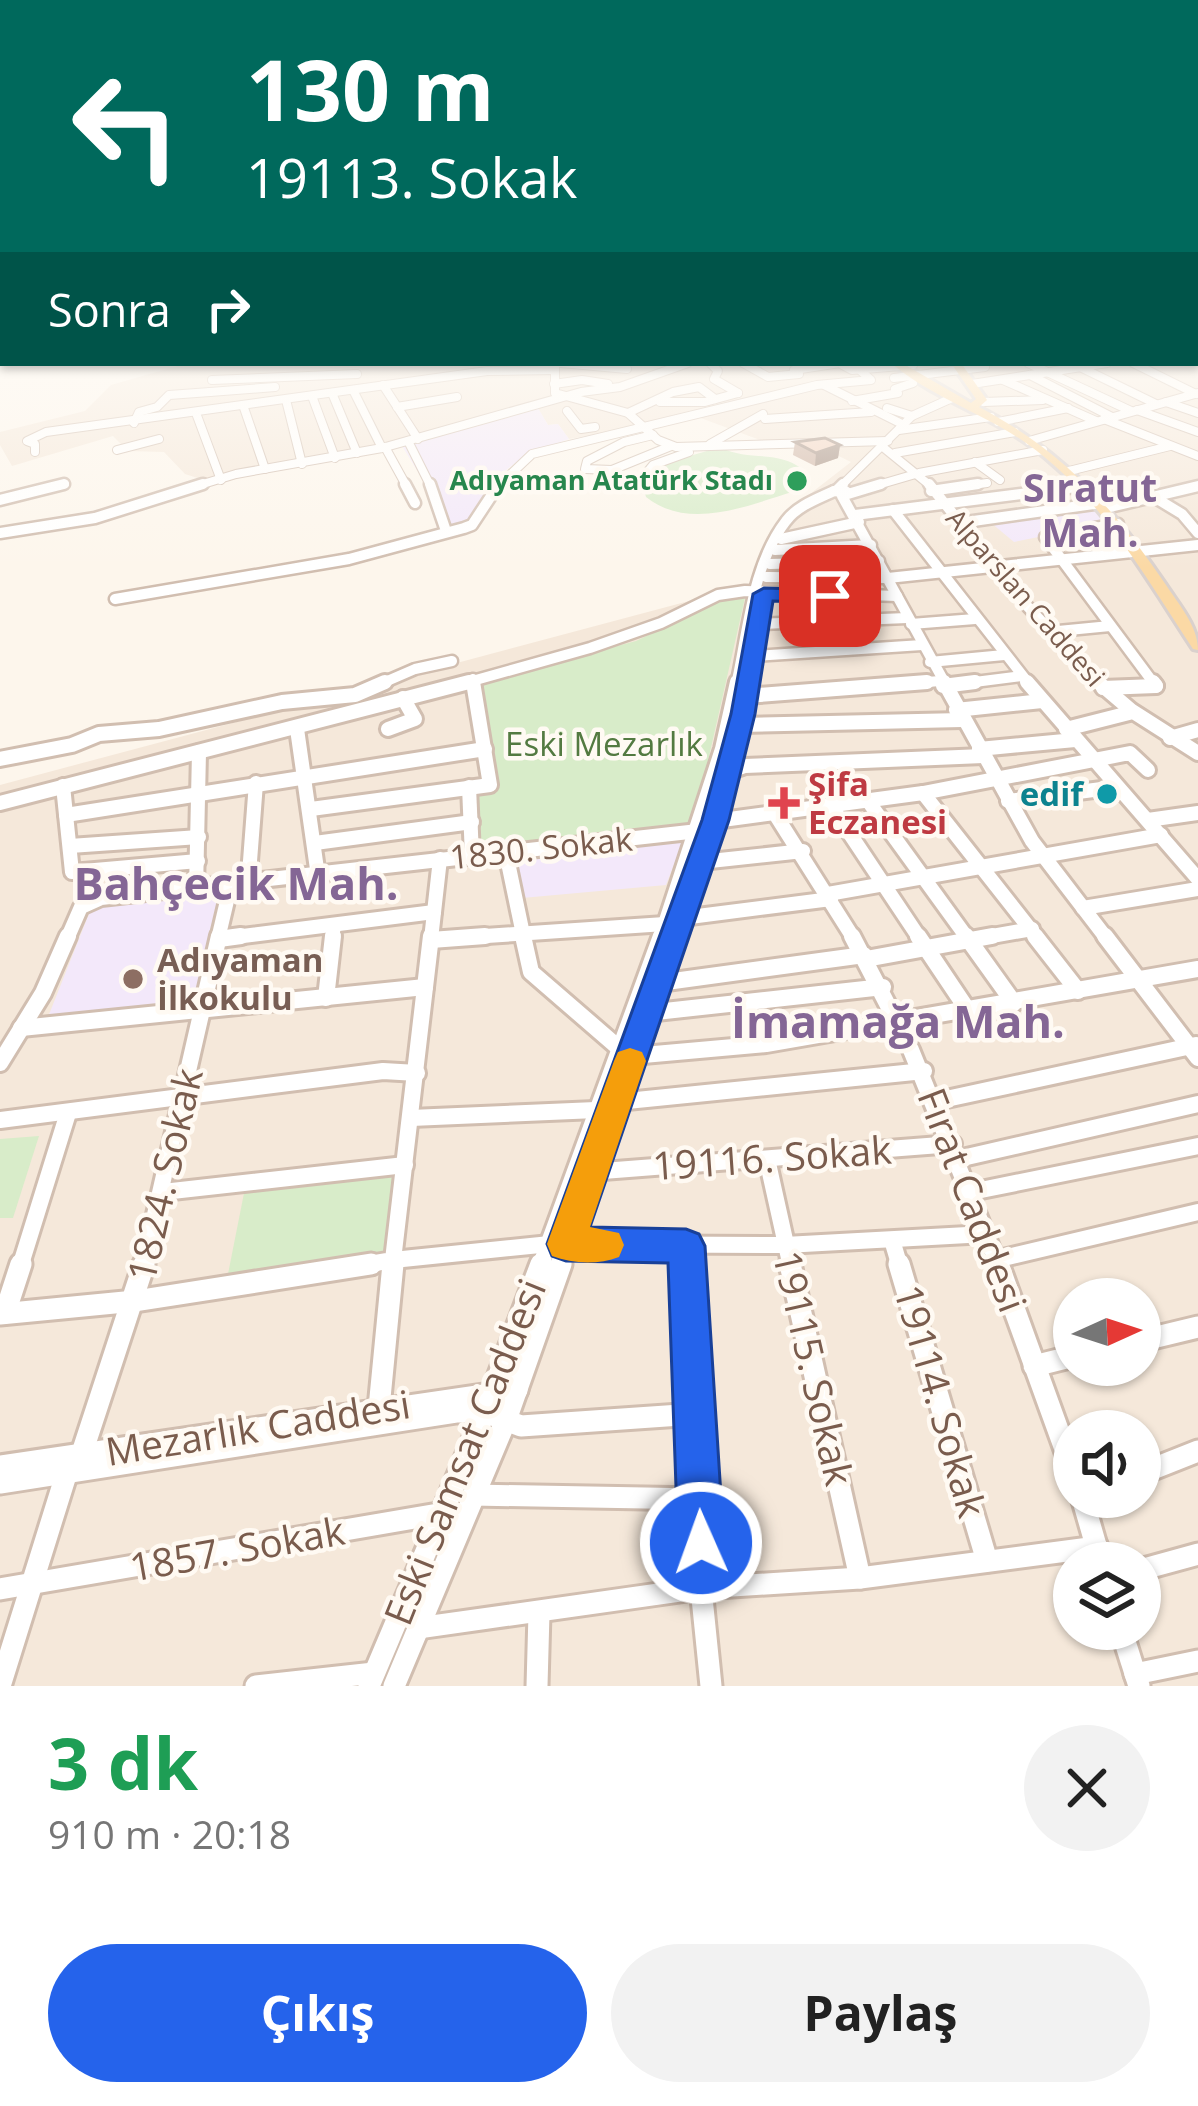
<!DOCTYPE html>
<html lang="tr">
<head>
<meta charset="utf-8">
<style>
	:root { --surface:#fff; --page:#f2f2f2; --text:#222; --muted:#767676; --accent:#2563eb }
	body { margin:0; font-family:"Open Sans",sans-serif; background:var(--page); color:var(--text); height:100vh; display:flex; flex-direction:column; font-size:45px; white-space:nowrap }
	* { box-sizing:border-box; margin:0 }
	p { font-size:39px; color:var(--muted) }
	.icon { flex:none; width:66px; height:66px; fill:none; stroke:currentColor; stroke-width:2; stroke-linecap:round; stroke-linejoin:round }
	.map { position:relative; height:1686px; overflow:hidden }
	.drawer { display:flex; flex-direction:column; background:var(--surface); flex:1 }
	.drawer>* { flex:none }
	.hud { position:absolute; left:0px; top:0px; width:1200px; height:366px; box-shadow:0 3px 9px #0004; background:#00695c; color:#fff; overflow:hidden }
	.needle { width:78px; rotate:87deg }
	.controls { position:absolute; left:1053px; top:1278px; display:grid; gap:24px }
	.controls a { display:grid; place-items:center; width:108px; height:108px; border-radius:50%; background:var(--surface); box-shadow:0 3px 9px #0004; font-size:60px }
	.pin { position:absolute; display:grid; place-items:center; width:102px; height:102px; color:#fff; margin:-51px; border-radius:24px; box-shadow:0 6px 18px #0006 }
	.me { position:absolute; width:132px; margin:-66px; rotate:358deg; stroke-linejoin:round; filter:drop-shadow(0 0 9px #0008) }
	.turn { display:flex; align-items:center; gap:42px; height:252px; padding:0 48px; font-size:54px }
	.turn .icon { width:156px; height:156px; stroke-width:2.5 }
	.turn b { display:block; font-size:84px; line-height:102px }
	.then { display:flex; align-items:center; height:114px; padding:0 48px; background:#0003; gap:24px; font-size:45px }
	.round { display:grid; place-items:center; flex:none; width:126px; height:126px; border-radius:63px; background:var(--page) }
	.headline { display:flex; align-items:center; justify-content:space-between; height:204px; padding:0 48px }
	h1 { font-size:72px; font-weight:700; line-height:90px; color:#1e9e55 }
	.cta { display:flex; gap:24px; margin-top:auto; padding:24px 48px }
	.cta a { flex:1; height:138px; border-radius:72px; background:var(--accent); color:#fff; font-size:48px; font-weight:700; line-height:138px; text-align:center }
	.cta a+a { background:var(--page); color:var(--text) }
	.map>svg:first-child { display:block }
</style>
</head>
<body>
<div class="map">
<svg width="1198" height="1686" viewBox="0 0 1198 1686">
	<rect width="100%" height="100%" fill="#fdf6ec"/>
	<!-- residential -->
	<path fill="#f5e8da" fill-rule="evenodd" d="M1198 332V1686H0V785L749 585 779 518 851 462 816 445 779 447 698 417 569 439 558 424 548 425 535 404 379 448 204 480 185 474 164 452 128 451 113 436 12 466 0 445V432L85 411 111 385 188 363H1197ZM1074 1299H1140V1365H1074ZM1074 1431H1140V1497H1074ZM1074 1563H1140V1629H1074Z"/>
	<!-- education -->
	<g fill="#f3e8fa">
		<polygon points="538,408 548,425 558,424 569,439 527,454 501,474 465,526 438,531 423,480 402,446"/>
		<polygon points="1094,505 1108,523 1014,542 990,522"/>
		<polygon points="676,839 682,844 666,885 522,898 513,858"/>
		<polygon points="224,895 198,997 187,1004 48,1017 92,906"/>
	</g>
	<!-- green -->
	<g fill="#d8ecc9">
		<path d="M721 447C746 462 777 449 802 469L804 478 789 490 792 492C746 506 689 531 646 497L643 486 669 473 658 465Z"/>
		<polygon points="745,598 693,827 479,853 475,791 497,786 478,683 636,641 722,599"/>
		<polygon points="39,1136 13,1218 0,1218 0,1139"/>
		<polygon points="396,1175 387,1246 382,1252 228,1274 245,1188"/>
	</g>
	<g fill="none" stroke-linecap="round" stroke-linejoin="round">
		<defs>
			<g id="minor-far4">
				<polyline points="555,363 555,393 628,413 658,440 676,447 888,441"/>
				<polyline points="561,363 627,369"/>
				<polyline points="710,363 718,371 714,379 738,393"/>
				<polyline points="743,363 768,377 799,374"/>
				<polyline points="839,363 852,370 913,365"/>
				<polyline points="1028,363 1131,411"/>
				<polyline points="1133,363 1196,394"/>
				<polyline points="1080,367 1156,404"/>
				<polyline points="794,370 840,363"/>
				<polyline points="1030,375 1112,417"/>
				<polyline points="894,378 985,367"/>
				<polyline points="212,380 357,374"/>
				<polyline points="1003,380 1096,421"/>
				<polyline points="554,384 582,380 608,384"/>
				<polyline points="972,384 1107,363"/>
				<polyline points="383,385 418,439"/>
				<polyline points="824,385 904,425"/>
				<polyline points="353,390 382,448"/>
				<polyline points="210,392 275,387"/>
				<polyline points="332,393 357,453"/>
				<polyline points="312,396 335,458"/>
				<polyline points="286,400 302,464"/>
				<polyline points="852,401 898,393 895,389 913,383"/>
				<polyline points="660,402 705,402 738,393"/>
				<polyline points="984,402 1043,400"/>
				<polyline points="1166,402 1198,413"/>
				<polyline points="243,405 265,469"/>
				<polyline points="397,407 457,397"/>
				<polyline points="887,408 912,416"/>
				<polyline points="1137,410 1198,432"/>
				<polyline points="567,411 581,429 595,427"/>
				<polyline points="196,413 221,480"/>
				<polyline points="628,413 673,392 699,387 715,399"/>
				<polyline points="765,419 871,412"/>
				<polyline points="1104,419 1198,456"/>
				<polyline points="998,422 1068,408"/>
				<polyline points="134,423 139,412 157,407 169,395 210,392"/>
				<polyline points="899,430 991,417"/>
				<polyline points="653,435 624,442 587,461 585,469 612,470 671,446"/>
				<polyline points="408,441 431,487"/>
				<polyline points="1029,441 1198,393"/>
				<polyline points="710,444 763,414"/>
				<polyline points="385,447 407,487"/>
				<polyline points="884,448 932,487"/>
				<polyline points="117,450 159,439"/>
				<polyline points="35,452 35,444 27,441 46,432 487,371 555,370"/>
				<polyline points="895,453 1015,432"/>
				<polyline points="975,462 1000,480"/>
				<polyline points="1069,471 1170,446"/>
				<polyline points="52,487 65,484"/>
				<polyline points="193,487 236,474 382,448 581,392 620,387 688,363"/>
				<polyline points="497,487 532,454 817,385 871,380 852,363"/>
				<polyline points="635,487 653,465 689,452"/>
				<polyline points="840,487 912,416 952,398"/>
				<polyline points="871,487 919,473 1043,450"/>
				<polyline points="957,487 987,483"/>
				<polyline points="1074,487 1084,486"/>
				<polyline points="1193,487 1198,486"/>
			</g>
			<g id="minor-far3">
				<polyline points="405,484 415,503"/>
				<polyline points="430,484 446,531"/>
				<polyline points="929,484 1028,607 1102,685"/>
				<polyline points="838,489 843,484"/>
				<polygon points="842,489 848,493 834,491"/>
				<polyline points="931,491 978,484"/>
				<polyline points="848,494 881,484"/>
				<polyline points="842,496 946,685"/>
				<polyline points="1154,497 1182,514 1198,533"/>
				<polyline points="0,500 64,484"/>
				<polyline points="1106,508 1198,486"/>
				<polyline points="893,510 1030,685"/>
				<polyline points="855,515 1084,486"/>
				<polyline points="959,523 1101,503"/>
				<polyline points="1118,524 1045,537 1155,685"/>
				<polyline points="0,533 95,518 203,484"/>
				<polyline points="781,539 859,522"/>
				<polyline points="775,550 871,545"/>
				<polyline points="770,564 879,561"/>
				<polyline points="766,577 888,578 1198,545"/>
				<polyline points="115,599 349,559 464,528 472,525 499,484"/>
				<polyline points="759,624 907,618"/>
				<polyline points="911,624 975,619"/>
				<polyline points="1048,632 1110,626"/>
				<polyline points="754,656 922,645"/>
				<polyline points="930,662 1004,655"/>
				<polyline points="473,679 474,685"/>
				<polyline points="378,685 415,669 452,661"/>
				<polyline points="458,685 590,648 661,623 718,595 745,591 897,596"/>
				<path d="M736 685C748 632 752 565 786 521 797 506 817 499 834 491"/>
				<polyline points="748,685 759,620"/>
				<polyline points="889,685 940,681"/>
				<polyline points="951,685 1022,676"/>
			</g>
			<g id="minor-far2">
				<polyline points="944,682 1032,841 1107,939"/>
				<polyline points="1027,682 1198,879"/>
				<polyline points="1098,682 1132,711 1198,753"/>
				<polyline points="1153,682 1156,686"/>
				<polyline points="943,686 975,682"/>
				<polyline points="1103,688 1156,686"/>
				<polyline points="746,696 927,682"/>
				<polyline points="956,710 1042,701"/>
				<polyline points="740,725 962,720"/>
				<polyline points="297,729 318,876"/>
				<polyline points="388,729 415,719 403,698"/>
				<polyline points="1066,729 1129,713"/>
				<polyline points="1170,738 1198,730"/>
				<polyline points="979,749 1075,740"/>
				<polyline points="0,759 72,745 99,734 159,729 282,702 355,695 385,682"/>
				<polyline points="728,772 745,766 983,756"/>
				<polyline points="63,786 72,872 198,861"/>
				<polyline points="469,787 472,856"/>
				<polyline points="923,793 1038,939"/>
				<polyline points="868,801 968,939"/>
				<polyline points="1008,801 1117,787"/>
				<polyline points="0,803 469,682"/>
				<polyline points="832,807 920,939"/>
				<polyline points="311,809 490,785 473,682"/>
				<polyline points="775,814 854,939"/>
				<polyline points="66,815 485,749"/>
				<polyline points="1148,820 1198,813"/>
				<polyline points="315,843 472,822"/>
				<polyline points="70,846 199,837"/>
				<polyline points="506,853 524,939"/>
				<polyline points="701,862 803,851"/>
				<polyline points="248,887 256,783"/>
				<polyline points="196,890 199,752"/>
				<polyline points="828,894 1161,835"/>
				<polyline points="1083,908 1198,889"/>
				<polyline points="682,918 831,899"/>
				<polyline points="67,939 81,907 101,898 698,831 715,821 923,793 1130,753 1148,770"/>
				<polyline points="218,939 230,888"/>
				<polyline points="219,939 434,912"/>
				<polyline points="332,939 334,925"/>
				<polyline points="431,939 440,859"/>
				<polyline points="441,939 665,924"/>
				<polyline points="660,939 722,749 737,682"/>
				<polyline points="675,939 748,682"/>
				<polyline points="975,939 1032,929"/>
			</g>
			<g id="minor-far1">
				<polyline points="523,936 531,972 620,1049"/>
				<polyline points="852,936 911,1050 999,1267"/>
				<polyline points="918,936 969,1012"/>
				<polyline points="966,936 1014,1003"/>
				<polyline points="1035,936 1078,991"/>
				<polyline points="1105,936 1198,1058"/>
				<polyline points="219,939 241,936"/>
				<polyline points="431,940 485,936"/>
				<polyline points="866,959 992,936"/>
				<polyline points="659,983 864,955"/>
				<polyline points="326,998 333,936"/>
				<polyline points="647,1013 883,987"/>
				<polyline points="21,1028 425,987"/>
				<polyline points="632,1056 766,1044 1198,969"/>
				<polyline points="0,1063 43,993 68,936"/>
				<polyline points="937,1101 1196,1045"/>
				<polyline points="617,1102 924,1071"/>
				<polyline points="411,1118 596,1110"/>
				<polyline points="0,1120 383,1071 417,1073"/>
				<polyline points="767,1159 791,1267"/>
				<polyline points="958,1159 1198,1104"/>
				<polyline points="590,1172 953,1144"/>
				<polyline points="163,1192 405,1165"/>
				<polyline points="971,1192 1198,1146"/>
				<polyline points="892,1240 900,1267"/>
				<polyline points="566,1244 785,1245 986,1234"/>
				<polyline points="686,1246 687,1267"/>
				<polyline points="995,1260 1198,1212"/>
				<polyline points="20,1267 68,1113"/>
				<polyline points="143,1267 219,936"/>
				<polyline points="352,1267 393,1260 431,936"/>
				<polyline points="392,1267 393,1260 550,1244"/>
				<polyline points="540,1267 661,936"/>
				<polyline points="560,1267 676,936"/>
			</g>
			<g id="minor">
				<polyline points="687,1264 701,1588 711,1686"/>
				<polyline points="790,1264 860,1578"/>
				<polyline points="899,1264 987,1561"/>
				<polyline points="998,1264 1074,1474"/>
				<polyline points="5,1313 21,1264"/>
				<polyline points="0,1314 135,1301 371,1264"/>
				<polyline points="1140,1341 1198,1327"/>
				<polyline points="1034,1366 1074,1356"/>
				<polyline points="379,1408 393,1264"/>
				<polyline points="0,1466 517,1390"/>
				<polyline points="1140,1474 1198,1451"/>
				<polyline points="0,1483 456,1412 485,1412 521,1426 695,1414"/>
				<polyline points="473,1495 700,1499"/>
				<polyline points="1082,1497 1101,1563"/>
				<polyline points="1140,1570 1198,1554"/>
				<polyline points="0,1589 438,1514"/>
				<polyline points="418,1628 701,1588 860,1578 1097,1547"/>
				<polyline points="1121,1629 1139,1686"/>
				<polyline points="1135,1674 1198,1661"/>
				<polyline points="0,1686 66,1475 81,1456 144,1264"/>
				<polyline points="256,1686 374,1673"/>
				<polyline points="369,1686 485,1412 541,1264"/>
				<polyline points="394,1686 506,1420 561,1264"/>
				<polyline points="537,1686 539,1613"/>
			</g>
			<g id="major">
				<rect x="1197" y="332" width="1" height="4"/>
				<path d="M891 363H902L971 403 976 399 951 363H961L987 400 979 407C1063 451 1113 507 1166 585 1179 605 1198 626 1198 650L1193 649C1144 575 1100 495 1026 443 983 413 931 397 891 363Z"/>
			</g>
		</defs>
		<!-- minor-far4 casing -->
		<use href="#minor-far4" stroke="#d1beb0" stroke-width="10"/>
		<!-- minor-far3 casing -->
		<use href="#minor-far3" stroke="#d1beb0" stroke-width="15"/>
		<!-- minor-far2 casing -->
		<use href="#minor-far2" stroke="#d1beb0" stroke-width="20"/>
		<!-- minor-far1 casing -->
		<use href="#minor-far1" stroke="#d1beb0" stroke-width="22"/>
		<!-- minor casing -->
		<use href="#minor" stroke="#d1beb0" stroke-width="27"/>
		<!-- major casing -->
		<use href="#major" stroke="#dad1cd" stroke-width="6"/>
		<!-- minor-far4 -->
		<use href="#minor-far4" stroke="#fff" stroke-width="8"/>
		<!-- minor-far3 -->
		<use href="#minor-far3" stroke="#fff" stroke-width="10"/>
		<!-- minor-far2 -->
		<use href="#minor-far2" stroke="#fff" stroke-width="14"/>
		<!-- minor-far1 -->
		<use href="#minor-far1" stroke="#fff" stroke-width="16"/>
		<!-- minor -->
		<use href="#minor" stroke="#fff" stroke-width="21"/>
		<!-- major -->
		<use href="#major" fill="#fbd9a5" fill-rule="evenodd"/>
	</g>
	<!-- wall -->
	<polygon fill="#d1b7a8" points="795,442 840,445 838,458 815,466 793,455"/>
	<!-- shaded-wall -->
	<polygon fill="#aa9588" points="840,445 838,458 815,466 816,453"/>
	<!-- building -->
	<polygon fill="#f3d5c3" stroke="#aa9588" stroke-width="3" points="825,438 840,445 816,453 795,442"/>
	<!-- sky -->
	<linearGradient id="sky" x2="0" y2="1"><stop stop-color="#97c7e8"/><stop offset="0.58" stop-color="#fefbf6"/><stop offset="1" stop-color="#fefbf6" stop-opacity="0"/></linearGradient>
	<rect width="1198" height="568" fill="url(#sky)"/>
	<!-- route -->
	<polygon fill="#2563eb" stroke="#184099" stroke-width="3" points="764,588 830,590 840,596 830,602 773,601 755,714 729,820 590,1227 686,1229 699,1234 705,1246 724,1543 717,1559 701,1566 685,1559 678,1543 668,1263 566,1261 552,1256 547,1244 702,820 731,714 753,594"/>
	<!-- slow -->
	<path fill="#f59e0b" d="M630 1048 642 1052 646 1061 590 1227 619 1233 624 1245 619 1257C598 1265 573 1264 552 1256L547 1244 614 1061 618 1052Z"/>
	<!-- markers -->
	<circle fill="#2e9e5b" stroke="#fffaf3" stroke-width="4.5" cx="797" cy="481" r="12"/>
	<circle fill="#0f9aa8" stroke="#fffaf3" stroke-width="4.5" cx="1107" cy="794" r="12"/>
	<path fill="#e0444e" stroke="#fffaf3" stroke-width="4.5" d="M778 785h12v12h12v12h-12v12h-12v-12h-12v-12h12z"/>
	<circle fill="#8d6e63" stroke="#fffaf3" stroke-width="4.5" cx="133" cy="979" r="12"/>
	<g text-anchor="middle" stroke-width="9" stroke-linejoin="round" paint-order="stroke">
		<!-- far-leisure labels -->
		<g font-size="27" font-weight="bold" fill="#27864d" stroke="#fffaf3" text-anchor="end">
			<text x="773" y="490">Adıyaman Atatürk Stadı</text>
		</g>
		<!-- far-street labels -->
		<g font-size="27" fill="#7a5c4d" stroke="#fffaf3">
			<text transform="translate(1025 598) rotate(49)" y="9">Alparslan Caddesi</text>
		</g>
		<!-- park labels -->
		<g font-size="33" fill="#537a41" stroke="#fffaf3">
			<text x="604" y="756">Eski Mezarlık</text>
		</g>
		<!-- health labels -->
		<g font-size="33" font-weight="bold" fill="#be3a42" stroke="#fffaf3" text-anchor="start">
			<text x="808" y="796">Şifa<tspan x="808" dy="38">Eczanesi</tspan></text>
		</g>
		<!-- culture labels -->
		<g font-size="33" font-weight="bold" fill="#0d838f" stroke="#fffaf3" text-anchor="end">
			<text x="1083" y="806">edif</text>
		</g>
		<!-- street labels -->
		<g font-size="33" fill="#7a5c4d" stroke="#fffaf3">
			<text transform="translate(541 848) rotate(-6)" y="12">1830. Sokak</text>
		</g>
		<!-- education labels -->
		<g font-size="33" font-weight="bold" fill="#785e54" stroke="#fffaf3" text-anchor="start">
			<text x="157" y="972">Adıyaman<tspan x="157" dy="38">İlkokulu</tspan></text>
		</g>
		<!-- far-district labels -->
		<g font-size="39" font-weight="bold" fill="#846695" stroke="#fffaf3">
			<text x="1090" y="502">Sıratut<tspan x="1090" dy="45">Mah.</tspan></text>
		</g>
		<!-- near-street labels -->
		<g font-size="39" fill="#7a5c4d" stroke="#fffaf3">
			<text transform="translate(772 1158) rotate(-4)" y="14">19116. Sokak</text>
			<text transform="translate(165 1175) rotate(-77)" y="14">1824. Sokak</text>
			<text transform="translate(972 1200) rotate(69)" y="14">Fırat Caddesi</text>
			<text transform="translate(813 1368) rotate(77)" y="14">19115. Sokak</text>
			<text transform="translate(940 1401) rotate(74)" y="14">19114. Sokak</text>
			<text transform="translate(258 1428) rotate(-9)" y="14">Mezarlık Caddesi</text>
			<text transform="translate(465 1452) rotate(-68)" y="14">Eski Samsat Caddesi</text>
			<text transform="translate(237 1549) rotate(-10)" y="14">1857. Sokak</text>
		</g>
		<!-- district labels -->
		<g font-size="45" font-weight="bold" fill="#846695" stroke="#fffaf3">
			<text x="236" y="900">Bahçecik Mah.</text>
			<text x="898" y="1038">İmamağa Mah.</text>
		</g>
	</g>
</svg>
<div class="controls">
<a><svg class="needle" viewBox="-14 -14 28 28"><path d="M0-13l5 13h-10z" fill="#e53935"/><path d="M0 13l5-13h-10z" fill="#767676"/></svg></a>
<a><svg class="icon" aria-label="sound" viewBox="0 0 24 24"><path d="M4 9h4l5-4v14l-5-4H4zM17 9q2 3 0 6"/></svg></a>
<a><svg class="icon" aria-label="layers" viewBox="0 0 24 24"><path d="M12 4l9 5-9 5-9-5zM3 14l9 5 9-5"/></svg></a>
</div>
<div class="pin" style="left:830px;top:596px;background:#d93025"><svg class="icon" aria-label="arrive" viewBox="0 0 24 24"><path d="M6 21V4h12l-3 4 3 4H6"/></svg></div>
<svg class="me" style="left:701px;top:1543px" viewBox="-20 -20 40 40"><circle r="17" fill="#2563eb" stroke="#fff" stroke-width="3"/><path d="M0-11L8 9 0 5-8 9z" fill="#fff"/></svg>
<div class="hud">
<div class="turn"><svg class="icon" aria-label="left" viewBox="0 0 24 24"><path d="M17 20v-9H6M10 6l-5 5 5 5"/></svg><div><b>130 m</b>19113. Sokak</div></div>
<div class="then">Sonra<svg class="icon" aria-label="right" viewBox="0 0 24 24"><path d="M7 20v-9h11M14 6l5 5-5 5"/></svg></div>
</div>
</div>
<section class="drawer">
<div class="headline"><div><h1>3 dk</h1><p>910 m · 20:18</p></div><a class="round"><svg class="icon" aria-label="close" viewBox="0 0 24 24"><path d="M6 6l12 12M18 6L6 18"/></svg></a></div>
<div class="cta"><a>Çıkış</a><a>Paylaş</a></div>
</section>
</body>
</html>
